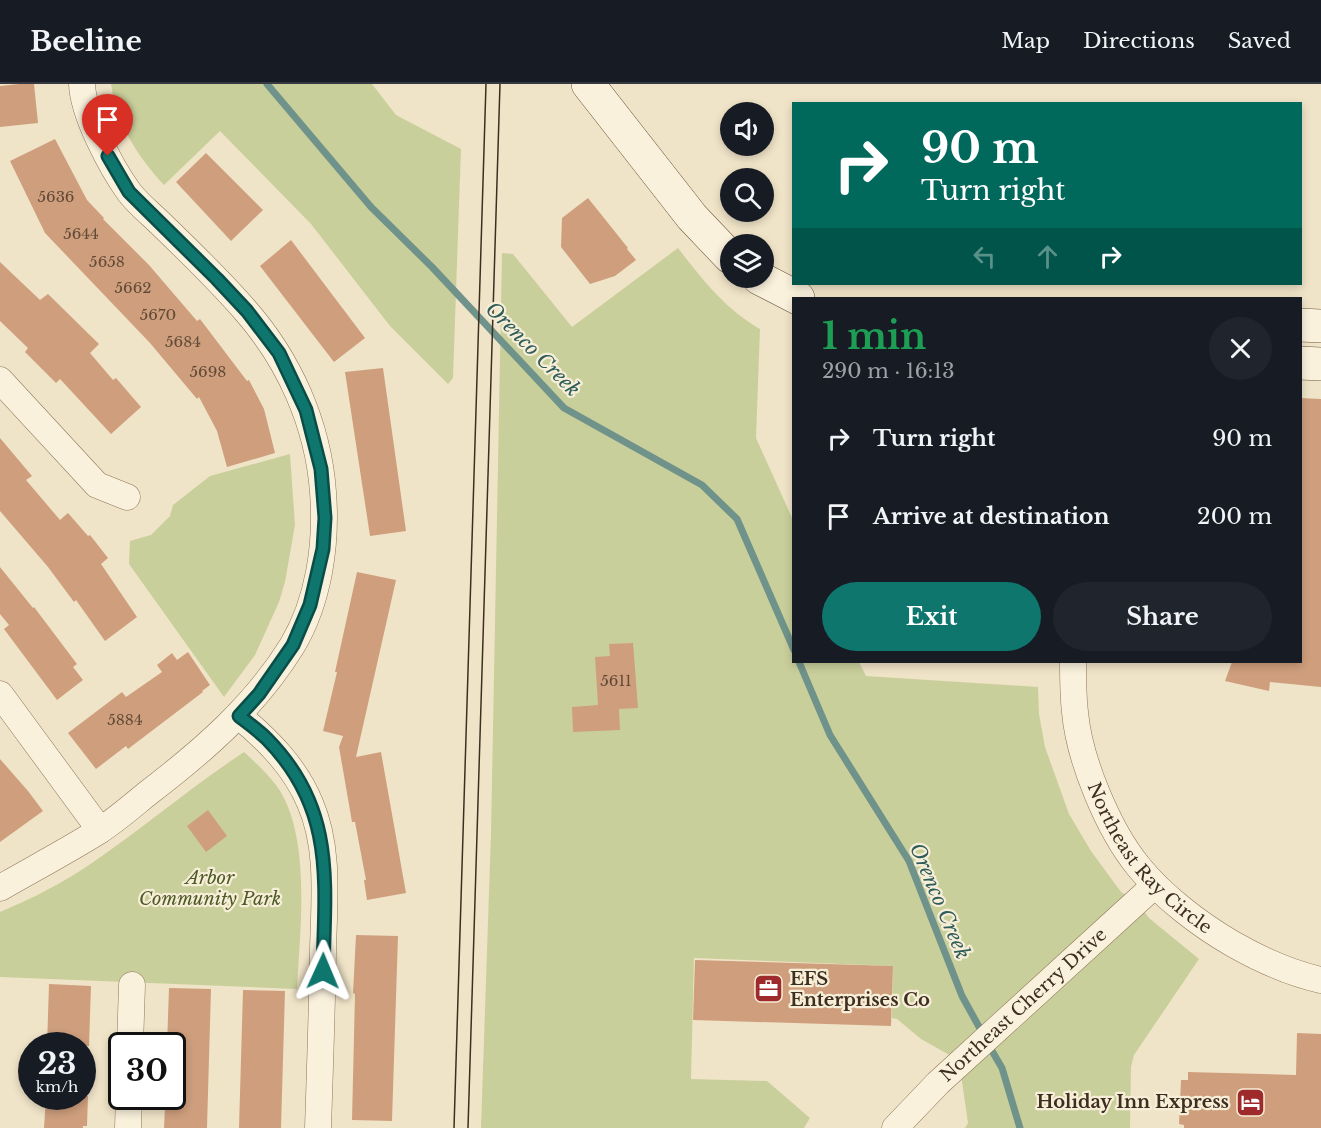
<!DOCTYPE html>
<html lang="en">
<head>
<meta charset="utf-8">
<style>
	:root { --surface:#171b24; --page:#20242c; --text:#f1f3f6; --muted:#9ea1a6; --line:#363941; --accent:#0f766e }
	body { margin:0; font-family:"Libre Baskerville",serif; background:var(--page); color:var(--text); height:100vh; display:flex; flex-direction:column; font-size:22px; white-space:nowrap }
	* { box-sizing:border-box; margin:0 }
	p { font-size:20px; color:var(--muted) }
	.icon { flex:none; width:33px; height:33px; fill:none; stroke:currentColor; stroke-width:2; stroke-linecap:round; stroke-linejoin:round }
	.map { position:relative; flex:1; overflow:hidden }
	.details { position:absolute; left:792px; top:213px; width:510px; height:366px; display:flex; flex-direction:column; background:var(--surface); border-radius:0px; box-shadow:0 3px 9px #0003 }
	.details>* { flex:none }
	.hud { position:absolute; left:792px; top:18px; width:510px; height:183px; border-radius:0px; box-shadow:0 3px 9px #0003; background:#00695c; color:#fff; overflow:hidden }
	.buttons { position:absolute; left:720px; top:18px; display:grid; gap:12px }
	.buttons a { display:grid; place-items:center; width:54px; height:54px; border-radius:50%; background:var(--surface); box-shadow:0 3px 9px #0003; font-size:30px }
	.speed { position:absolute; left:18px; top:948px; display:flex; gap:12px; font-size:30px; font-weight:700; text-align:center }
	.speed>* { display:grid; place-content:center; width:78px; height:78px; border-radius:50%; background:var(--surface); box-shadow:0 3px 9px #0003; line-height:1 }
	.speed small { font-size:15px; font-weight:400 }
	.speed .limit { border:3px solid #111; border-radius:9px; background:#fff; color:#111 }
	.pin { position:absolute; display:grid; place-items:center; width:51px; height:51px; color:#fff; margin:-62px -26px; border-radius:50% 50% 50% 0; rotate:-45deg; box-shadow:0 0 6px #0007 }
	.pin .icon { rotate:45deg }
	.me { position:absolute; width:66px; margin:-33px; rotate:1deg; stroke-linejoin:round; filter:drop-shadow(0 0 4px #0008) }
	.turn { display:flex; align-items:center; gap:21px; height:126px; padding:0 30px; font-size:27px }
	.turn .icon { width:78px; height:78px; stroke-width:2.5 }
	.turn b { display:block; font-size:42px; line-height:51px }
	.lanes { display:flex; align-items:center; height:57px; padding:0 30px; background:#0003; justify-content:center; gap:30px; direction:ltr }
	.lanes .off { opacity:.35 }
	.round { display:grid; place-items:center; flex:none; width:63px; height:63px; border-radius:32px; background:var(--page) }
	.summary { display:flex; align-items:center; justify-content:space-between; height:102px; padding:0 30px }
	h1 { font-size:36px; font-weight:700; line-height:45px; color:#1e9e55 }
	.button { display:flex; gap:12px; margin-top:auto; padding:12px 30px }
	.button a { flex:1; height:69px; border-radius:36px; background:var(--accent); color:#fff; font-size:24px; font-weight:700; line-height:69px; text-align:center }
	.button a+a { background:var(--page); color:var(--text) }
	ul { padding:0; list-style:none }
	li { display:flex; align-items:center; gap:18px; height:78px; padding:0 30px }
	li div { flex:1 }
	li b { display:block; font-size:22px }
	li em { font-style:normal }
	header { display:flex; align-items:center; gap:36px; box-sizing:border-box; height:84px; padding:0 30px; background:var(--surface); border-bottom:2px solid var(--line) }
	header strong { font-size:28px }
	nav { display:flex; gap:33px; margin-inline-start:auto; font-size:21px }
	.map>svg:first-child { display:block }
</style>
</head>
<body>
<header>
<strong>Beeline</strong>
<nav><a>Map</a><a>Directions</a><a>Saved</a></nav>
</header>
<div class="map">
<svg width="1321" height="1044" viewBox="0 0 1321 1044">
	<rect width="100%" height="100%" fill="#f0e4c8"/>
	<!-- green -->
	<g fill="#c9cf9b">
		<path d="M111 0H372L396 31 461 65 453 294 448 300 390 242 311 140 220 47 164 101C137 72 117 40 111 0Z"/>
		<path d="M678 164C702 195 725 225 760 245L756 354 793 436 794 578H859L866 592 1038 603 1039 630 1045 663 1069 730 1091 767 1121 808 1137 818 1149 834 1199 875 1134 971 1131 983 1130 1044H965L968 1039 961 991 953 973 921 955 897 935 892 934 893 882 694 874 691 995 767 997 810 1034 804 1044H481L491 749 502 169 513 170 572 243Z"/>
		<polygon points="290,370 295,441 285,498 279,518 255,571 224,613 129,480 130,457 151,451 170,432 173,421 210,392"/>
		<path d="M244 668C255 678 267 689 276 701 312 750 300 846 297 905L0 893V828C31 815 61 800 89 781 142 745 191 703 244 668Z"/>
	</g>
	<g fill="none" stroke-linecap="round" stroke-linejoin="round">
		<!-- stream -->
		<g stroke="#6f938a" stroke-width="7">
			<polyline points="267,0 371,123 432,183 564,324 702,401 737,435 794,566"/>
			<polyline points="799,578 830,651 909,777 962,912 983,950"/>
			<polyline points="988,960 1002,984 1020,1044"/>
		</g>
	</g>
	<!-- building -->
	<g fill="#cf9f7d">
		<polygon points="19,0 34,0 38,39 0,43 0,2"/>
		<polygon points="55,55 87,116 104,134 103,135 149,181 197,237 200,235 247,297 249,296 264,325 275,369 227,383 217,347 199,313 197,315 150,259 45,149 10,77"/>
		<polygon points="206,69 263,126 231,157 176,98"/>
		<polygon points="588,114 628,164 627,165 636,176 615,192 590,200 561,163 562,134"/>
		<polygon points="291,156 365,254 334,278 260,182"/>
		<polygon points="0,178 40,216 48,210 99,260 90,269 113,296 116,294 141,323 111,350 60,295 56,299 25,268 28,264 0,237"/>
		<polygon points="383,284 406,447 370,452 345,288"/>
		<polygon points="1300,314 1321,315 1321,603 1270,598 1269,607 1225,597 1232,578 1300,578"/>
		<polygon points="0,354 32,392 26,396 60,436 68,429 88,452 90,451 108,474 101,480 137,533 105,557 76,516 74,518 48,483 0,427"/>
		<polygon points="0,483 33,524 34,523 77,580 73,583 83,596 57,616 4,545 9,541 0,530"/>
		<polygon points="357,488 396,496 356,673 381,668 406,809 367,816 364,796 366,796 355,738 352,738 339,663 343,652 323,647 337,588 335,588"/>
		<polygon points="633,559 638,624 619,625 620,646 573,648 572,623 598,621 595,573 610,572 609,560"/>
		<polygon points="188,568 210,601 202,607 203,608 128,665 126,662 96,685 68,649 122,608 126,613 162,588 157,581 172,569 177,576"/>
		<polygon points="0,675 28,707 43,727 0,758"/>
		<polygon points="208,726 227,752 206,768 187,742"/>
		<polygon points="356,851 398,852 392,1037 352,1036 355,910 353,909"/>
		<polygon points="695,876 893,882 891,942 693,936"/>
		<polygon points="49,900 91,902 89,962 47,962"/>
		<polygon points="169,904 211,905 207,1044 164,1044 165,1023 168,1024 169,1012 172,1012 172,962 167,962"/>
		<polygon points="243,906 285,907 281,1044 239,1044"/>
		<polygon points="1297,949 1321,950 1321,1044 1184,1044 1184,1041 1179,1040 1181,996 1188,996 1188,988 1296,991"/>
		<polygon points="46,1012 88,1012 87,1042 83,1042 83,1044 44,1044"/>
	</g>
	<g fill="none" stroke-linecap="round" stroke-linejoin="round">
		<defs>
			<g id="street">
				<polyline points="0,296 97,401 127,413"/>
				<path id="s1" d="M1073 578C1073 594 1073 611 1075 628 1079 675 1108 745 1138 782 1162 812 1200 841 1233 860 1261 876 1290 889 1321 896"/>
				<polyline points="0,610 100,746"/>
				<path d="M239 632C268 656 295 683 310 719 330 765 324 817 323 867 322 926 320 985 318 1044"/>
				<path d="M0 804C33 785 67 767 99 747 116 736 132 722 148 709 203 667 255 622 292 562 319 517 327 460 323 408 318 340 289 276 245 226 219 196 190 168 162 141 151 130 138 120 129 108 111 83 83 30 82 0"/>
				<polyline points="130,962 132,901"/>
				<polyline points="128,1044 129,1012"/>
				<path id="s2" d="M895 1044 938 999 1155 801"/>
			</g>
			<g id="secondary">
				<polyline points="588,0 692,133 730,173"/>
				<polyline points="759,194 798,214"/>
				<polyline points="1300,241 1321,242"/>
				<polyline points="1300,279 1321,280"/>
			</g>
		</defs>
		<!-- street casing -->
		<use href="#street" stroke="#8d765c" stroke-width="27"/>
		<!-- secondary casing -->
		<use href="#secondary" stroke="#6f573f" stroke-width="34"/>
		<!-- street -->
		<use href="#street" stroke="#faf1dc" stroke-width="26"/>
		<!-- secondary -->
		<use href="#secondary" stroke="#faf1dc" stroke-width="33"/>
		<!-- tram -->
		<g stroke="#3d2e20" stroke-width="1.5">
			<polyline points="454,1044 486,0"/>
			<polyline points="468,1044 500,0"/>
		</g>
	</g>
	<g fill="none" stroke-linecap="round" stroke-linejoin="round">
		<defs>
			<path id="route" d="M108 72 129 108 217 195 247 227 279 269 306 326 321 385 325 434 323 465 310 521 293 561 259 610 239 632C248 639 259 647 267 655 336 725 325 798 323 887"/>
		</defs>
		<!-- route casing -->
		<use href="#route" stroke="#0a4d48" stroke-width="15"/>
		<!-- route -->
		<use href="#route" stroke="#0f766e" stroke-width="10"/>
	</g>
	<!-- icons -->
	<defs>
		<symbol id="office-square" viewBox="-11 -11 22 22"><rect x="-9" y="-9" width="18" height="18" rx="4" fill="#9e2a2b" stroke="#f7eed8"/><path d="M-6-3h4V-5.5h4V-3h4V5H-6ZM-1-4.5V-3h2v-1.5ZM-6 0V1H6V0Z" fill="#fff"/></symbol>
		<symbol id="hotel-square" viewBox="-11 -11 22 22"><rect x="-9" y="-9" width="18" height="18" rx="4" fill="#9e2a2b" stroke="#f7eed8"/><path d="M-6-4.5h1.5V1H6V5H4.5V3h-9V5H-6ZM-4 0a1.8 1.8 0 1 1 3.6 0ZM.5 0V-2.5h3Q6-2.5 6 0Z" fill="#fff"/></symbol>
	</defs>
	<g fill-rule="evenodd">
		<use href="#office-square" x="752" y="888" width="33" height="33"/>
		<use href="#hotel-square" x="1234" y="1002" width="33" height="33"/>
	</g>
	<g text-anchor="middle" stroke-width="4.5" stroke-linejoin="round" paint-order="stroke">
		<!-- number labels -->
		<g font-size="15" fill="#624a37">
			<text x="56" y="118">5636</text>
			<text x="81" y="155">5644</text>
			<text x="107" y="183">5658</text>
			<text x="133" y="209">5662</text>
			<text x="158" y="236">5670</text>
			<text x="183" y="263">5684</text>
			<text x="208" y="293">5698</text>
			<text x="616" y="602">5611</text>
			<text x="125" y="641">5884</text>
		</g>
		<!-- street labels -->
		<g font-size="18" fill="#3d2e20" stroke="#f7eed8">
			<text dy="6" stroke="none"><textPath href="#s1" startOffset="219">Northeast Ray Circle</textPath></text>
			<text dy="6" stroke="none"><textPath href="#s2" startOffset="178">Northeast Cherry Drive</textPath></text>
		</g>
		<!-- park labels -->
		<g font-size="18" font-style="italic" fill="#4d5a26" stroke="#f7eed8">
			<text x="210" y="800">Arbor<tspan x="210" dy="21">Community Park</tspan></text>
		</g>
		<!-- poi labels -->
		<g font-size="18" font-weight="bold" fill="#3d2e20" stroke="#f7eed8" text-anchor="start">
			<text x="790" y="901">EFS<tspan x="790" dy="21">Enterprises Co</tspan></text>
			<text x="1229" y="1024" text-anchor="end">Holiday Inn Express</text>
		</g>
		<!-- water labels -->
		<g font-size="20" font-style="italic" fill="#2f5d5a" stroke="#f7eed8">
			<text transform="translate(533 265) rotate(45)" y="7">Orenco Creek</text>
			<text transform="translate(940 817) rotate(67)" y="7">Orenco Creek</text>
		</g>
	</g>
</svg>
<div class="buttons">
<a><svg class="icon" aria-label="sound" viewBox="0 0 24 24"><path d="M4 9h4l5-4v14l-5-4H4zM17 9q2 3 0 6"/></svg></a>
<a><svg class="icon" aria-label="search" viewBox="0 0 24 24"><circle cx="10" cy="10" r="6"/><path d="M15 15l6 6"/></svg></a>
<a><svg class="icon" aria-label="layers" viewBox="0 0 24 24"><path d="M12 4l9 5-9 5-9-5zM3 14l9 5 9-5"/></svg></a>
</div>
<div class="speed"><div>23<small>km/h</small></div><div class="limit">30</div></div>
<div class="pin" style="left:108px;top:72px;background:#d93025"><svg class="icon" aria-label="arrive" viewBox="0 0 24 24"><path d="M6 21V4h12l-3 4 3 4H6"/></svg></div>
<svg class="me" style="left:323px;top:887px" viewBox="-20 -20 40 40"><path d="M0-17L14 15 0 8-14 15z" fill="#0f766e" stroke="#fff" stroke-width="4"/></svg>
<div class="hud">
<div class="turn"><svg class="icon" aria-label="right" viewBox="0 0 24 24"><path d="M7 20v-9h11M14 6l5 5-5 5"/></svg><div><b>90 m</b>Turn right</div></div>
<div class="lanes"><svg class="icon off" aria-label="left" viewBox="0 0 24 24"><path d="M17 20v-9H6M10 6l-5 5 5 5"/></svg><svg class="icon off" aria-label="ahead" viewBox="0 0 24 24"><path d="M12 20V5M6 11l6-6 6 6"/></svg><svg class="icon" aria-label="right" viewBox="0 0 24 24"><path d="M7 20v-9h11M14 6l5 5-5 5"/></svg></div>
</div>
<section class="details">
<div class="summary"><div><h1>1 min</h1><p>290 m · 16:13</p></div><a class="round"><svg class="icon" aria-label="close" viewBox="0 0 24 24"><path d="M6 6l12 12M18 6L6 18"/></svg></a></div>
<ul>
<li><svg class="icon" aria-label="right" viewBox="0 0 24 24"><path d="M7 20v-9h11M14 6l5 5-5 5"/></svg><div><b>Turn right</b></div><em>90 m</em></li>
<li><svg class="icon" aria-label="arrive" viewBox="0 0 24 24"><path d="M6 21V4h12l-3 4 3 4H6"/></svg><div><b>Arrive at destination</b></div><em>200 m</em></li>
</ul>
<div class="button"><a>Exit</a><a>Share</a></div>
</section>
</div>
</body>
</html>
